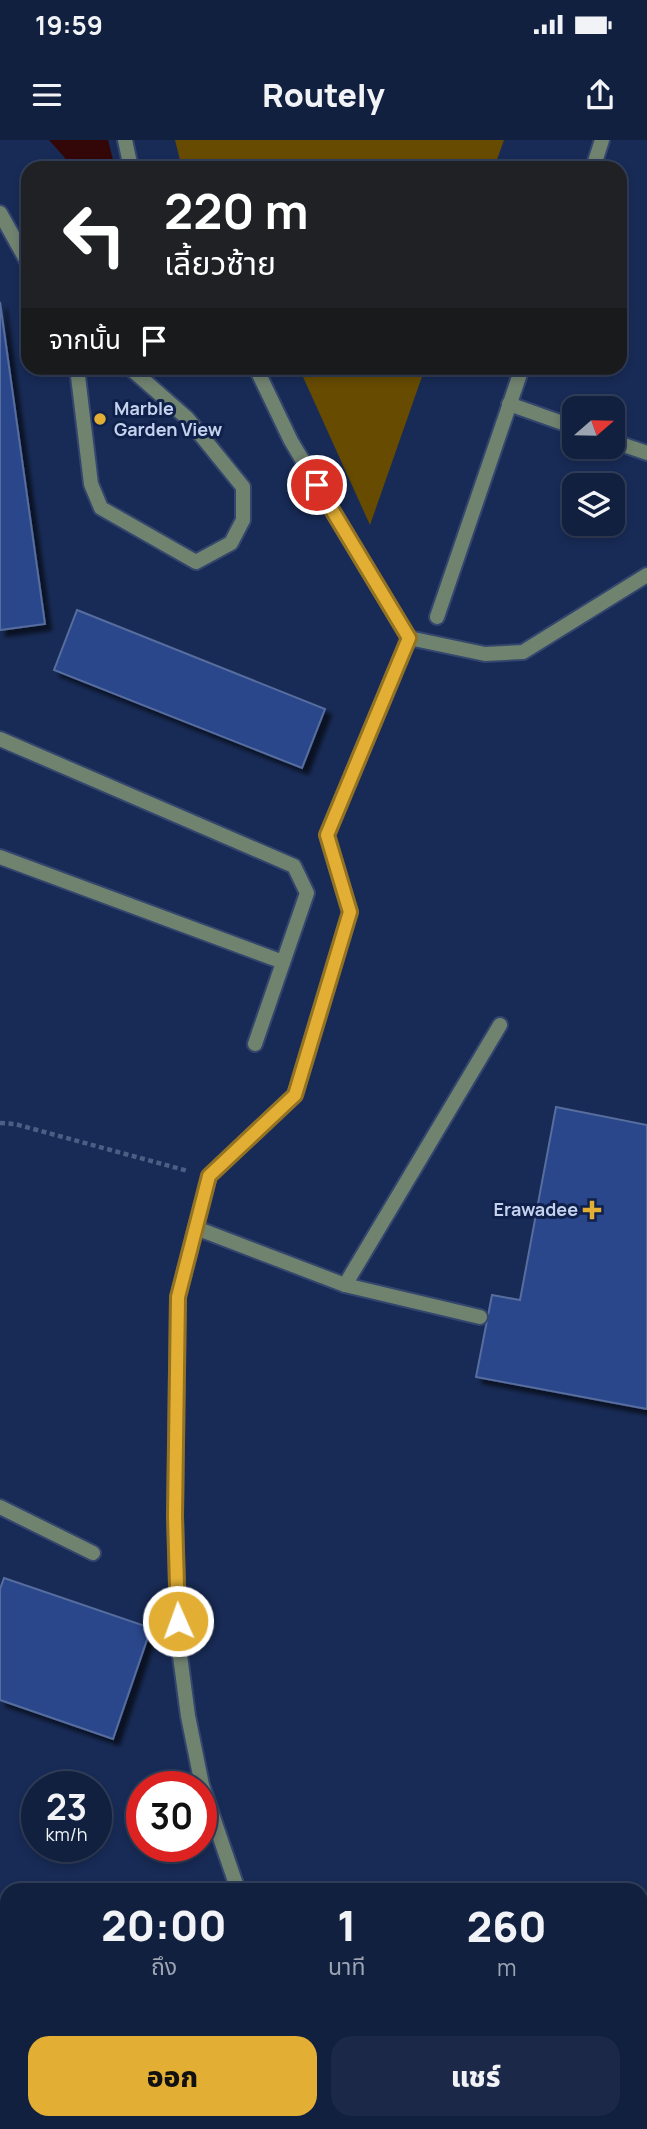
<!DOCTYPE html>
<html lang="th">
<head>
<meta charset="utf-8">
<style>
	:root { --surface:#122040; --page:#1b2847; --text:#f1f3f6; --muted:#9ca3b1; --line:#313e59; --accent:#e2af34 }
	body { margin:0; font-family:Manrope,"Noto Sans Thai",sans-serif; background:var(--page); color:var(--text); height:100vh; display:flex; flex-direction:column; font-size:26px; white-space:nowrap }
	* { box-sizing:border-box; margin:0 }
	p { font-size:23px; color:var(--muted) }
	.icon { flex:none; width:38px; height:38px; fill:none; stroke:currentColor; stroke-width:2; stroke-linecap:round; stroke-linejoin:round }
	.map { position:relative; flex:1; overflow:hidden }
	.panel { position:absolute; left:0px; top:1743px; width:648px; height:247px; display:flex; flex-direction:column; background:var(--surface); border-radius:21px 21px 0 0; box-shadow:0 4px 10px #0003,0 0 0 2px var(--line) }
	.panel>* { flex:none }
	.banner { position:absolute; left:21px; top:21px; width:606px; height:214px; border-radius:21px; box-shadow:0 4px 10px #0003,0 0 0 2px var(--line); background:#202124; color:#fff; overflow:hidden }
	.needle { width:46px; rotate:70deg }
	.fabs { position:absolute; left:562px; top:256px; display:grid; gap:14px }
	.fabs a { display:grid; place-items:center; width:63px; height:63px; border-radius:14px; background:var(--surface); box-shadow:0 4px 10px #0003,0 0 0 2px var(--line); font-size:35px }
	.speed { position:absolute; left:21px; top:1631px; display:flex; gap:14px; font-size:35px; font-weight:700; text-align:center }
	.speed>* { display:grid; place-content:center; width:91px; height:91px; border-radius:50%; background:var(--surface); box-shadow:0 4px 10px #0003,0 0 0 2px var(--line); line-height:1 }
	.speed small { font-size:18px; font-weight:400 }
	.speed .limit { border:10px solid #d22; background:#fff; color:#111 }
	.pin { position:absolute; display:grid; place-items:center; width:60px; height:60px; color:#fff; margin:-30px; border:4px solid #fff; border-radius:50%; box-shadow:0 2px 7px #0007 }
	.me { position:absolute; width:77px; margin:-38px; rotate:358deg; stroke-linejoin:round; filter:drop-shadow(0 0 5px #0008) }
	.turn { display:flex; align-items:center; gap:24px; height:147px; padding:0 28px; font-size:32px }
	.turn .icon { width:91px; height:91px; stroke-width:2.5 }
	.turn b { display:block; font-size:49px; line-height:60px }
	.then { display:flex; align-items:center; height:66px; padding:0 28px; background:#0003; gap:14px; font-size:26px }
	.eta { display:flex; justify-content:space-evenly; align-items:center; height:119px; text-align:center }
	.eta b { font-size:42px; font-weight:800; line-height:49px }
	.primary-button { display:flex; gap:14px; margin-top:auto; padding:14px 28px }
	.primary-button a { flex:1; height:80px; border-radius:21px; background:var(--accent); color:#111; font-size:28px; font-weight:800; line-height:80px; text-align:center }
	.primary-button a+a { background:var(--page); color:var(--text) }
	.status { display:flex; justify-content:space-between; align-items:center; height:49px; padding:0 35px; background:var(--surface); direction:ltr }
	.status svg { height:19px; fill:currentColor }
	header { display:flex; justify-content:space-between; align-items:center; height:91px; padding:0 28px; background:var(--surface); font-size:32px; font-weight:800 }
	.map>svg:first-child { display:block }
</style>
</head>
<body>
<div class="status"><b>19:59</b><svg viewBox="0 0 49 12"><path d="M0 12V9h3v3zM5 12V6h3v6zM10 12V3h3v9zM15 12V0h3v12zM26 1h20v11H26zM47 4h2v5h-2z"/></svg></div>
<header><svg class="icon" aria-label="menu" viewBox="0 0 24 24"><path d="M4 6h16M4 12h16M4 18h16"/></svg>Routely<svg class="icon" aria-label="share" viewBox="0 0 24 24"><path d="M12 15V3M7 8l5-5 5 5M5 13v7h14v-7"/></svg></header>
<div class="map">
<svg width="647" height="1989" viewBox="0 0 647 1989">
	<defs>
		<filter id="shadow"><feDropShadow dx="6" dy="6" stdDeviation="2" flood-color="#0009"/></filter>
	</defs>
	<rect width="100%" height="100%" fill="#182b56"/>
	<!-- green -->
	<g fill="#664b00">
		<polygon points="175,0 504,0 494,28 182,28"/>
		<polygon points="299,228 425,228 370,385"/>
	</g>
	<!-- water -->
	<polygon fill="#330607" points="49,0 108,0 115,28 62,28 65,18"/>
	<!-- building -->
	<g fill="#2a478b" stroke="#566d9e" stroke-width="2" filter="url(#shadow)">
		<polygon points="0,162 45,484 0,490"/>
		<polygon points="77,470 325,569 302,628 54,530"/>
		<polygon points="556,967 647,985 647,1269 476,1237 492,1155 520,1160"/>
		<polygon points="4,1438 151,1488 113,1599 0,1560 0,1449"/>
		<polygon points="0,1795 7,1795 7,1864 0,1863"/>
		<polygon points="0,1863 7,1864 7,1983 60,1983 60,1989 0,1989"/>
		<polygon points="170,1983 240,1983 240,1989 171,1989"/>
	</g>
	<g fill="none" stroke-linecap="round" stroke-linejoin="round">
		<defs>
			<g id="lane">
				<polyline points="0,73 28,123"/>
				<polyline points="77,228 91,344 101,368 196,422 231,403 243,380 243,347 187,278 130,228"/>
				<polyline points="409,498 485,514 523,512 647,435"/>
				<polyline points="0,599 294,726 307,753 255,904"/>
				<polyline points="0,717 283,822"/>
				<polyline points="196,1088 345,1145 480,1177"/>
				<polyline points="345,1145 500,885"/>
				<polyline points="0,1367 93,1413"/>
			</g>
			<g id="street">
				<polyline points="125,0 131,28"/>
				<polyline points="593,28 602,0"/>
				<polyline points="509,264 574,287"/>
				<polyline points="612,301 647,313"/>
				<polyline points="437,477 522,228"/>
				<polyline points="238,1750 202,1645 188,1576 179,1508 175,1376 178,1157 209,1036 295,955 350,772 327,695 409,498 291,301 256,228"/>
				<polyline points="270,1983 271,1989"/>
				<polyline points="377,1983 381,1989"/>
				<polyline points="481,1989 493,1983"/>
			</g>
		</defs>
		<!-- lane casing -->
		<use href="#lane" stroke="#34466e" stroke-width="18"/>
		<!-- street casing -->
		<use href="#street" stroke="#34466e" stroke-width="18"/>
		<!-- path -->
		<polyline stroke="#4c5e84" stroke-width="4.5" stroke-dasharray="5 3.5" stroke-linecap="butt" points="0,983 15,984 188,1031"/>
		<!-- lane -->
		<use href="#lane" stroke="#70836f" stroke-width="14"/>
		<!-- street -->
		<use href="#street" stroke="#70836f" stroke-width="14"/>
	</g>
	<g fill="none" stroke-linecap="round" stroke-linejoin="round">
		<defs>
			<polyline id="route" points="178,1481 175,1376 178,1157 209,1036 295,955 350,772 327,695 409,498 317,345"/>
		</defs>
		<!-- route casing -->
		<use href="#route" stroke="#937222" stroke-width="18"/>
		<!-- route -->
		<use href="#route" stroke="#e2af34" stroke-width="12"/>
	</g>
	<!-- markers -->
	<g fill="#e2af34" stroke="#0f214b" stroke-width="2.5">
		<circle cx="100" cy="279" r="7"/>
		<path d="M588.5 1059.5h7v7h7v7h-7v7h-7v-7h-7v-7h7z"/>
	</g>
	<g text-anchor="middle" stroke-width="6" stroke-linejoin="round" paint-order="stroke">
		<!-- poi labels -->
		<g font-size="18" font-weight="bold" fill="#c4d2ed" stroke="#0f214b" text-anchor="start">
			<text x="114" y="275">Marble<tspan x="114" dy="21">Garden View</tspan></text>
			<text x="578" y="1076" text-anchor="end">Erawadee</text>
		</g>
	</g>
</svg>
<div class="fabs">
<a><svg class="needle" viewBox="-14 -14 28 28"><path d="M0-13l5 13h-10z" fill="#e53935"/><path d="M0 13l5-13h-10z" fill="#9ca3b1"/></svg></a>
<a><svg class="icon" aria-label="layers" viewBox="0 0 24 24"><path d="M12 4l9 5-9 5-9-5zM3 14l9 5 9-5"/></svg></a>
</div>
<div class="speed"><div>23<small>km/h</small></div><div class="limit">30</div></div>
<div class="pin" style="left:317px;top:345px;background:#d93025"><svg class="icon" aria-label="arrive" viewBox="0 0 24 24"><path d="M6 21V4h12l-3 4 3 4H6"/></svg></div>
<svg class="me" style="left:178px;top:1481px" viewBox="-20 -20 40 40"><circle r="17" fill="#e2af34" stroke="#fff" stroke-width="3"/><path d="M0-11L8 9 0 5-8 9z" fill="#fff"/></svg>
<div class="banner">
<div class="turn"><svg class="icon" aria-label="left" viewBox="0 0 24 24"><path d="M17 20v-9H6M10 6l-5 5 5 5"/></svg><div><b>220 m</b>เลี้ยวซ้าย</div></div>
<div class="then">จากนั้น<svg class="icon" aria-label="arrive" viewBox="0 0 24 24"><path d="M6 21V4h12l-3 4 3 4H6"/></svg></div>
</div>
<section class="panel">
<div class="eta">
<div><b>20:00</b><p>ถึง</p></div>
<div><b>1</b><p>นาที</p></div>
<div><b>260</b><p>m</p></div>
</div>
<div class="primary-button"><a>ออก</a><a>แชร์</a></div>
</section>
</div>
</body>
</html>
